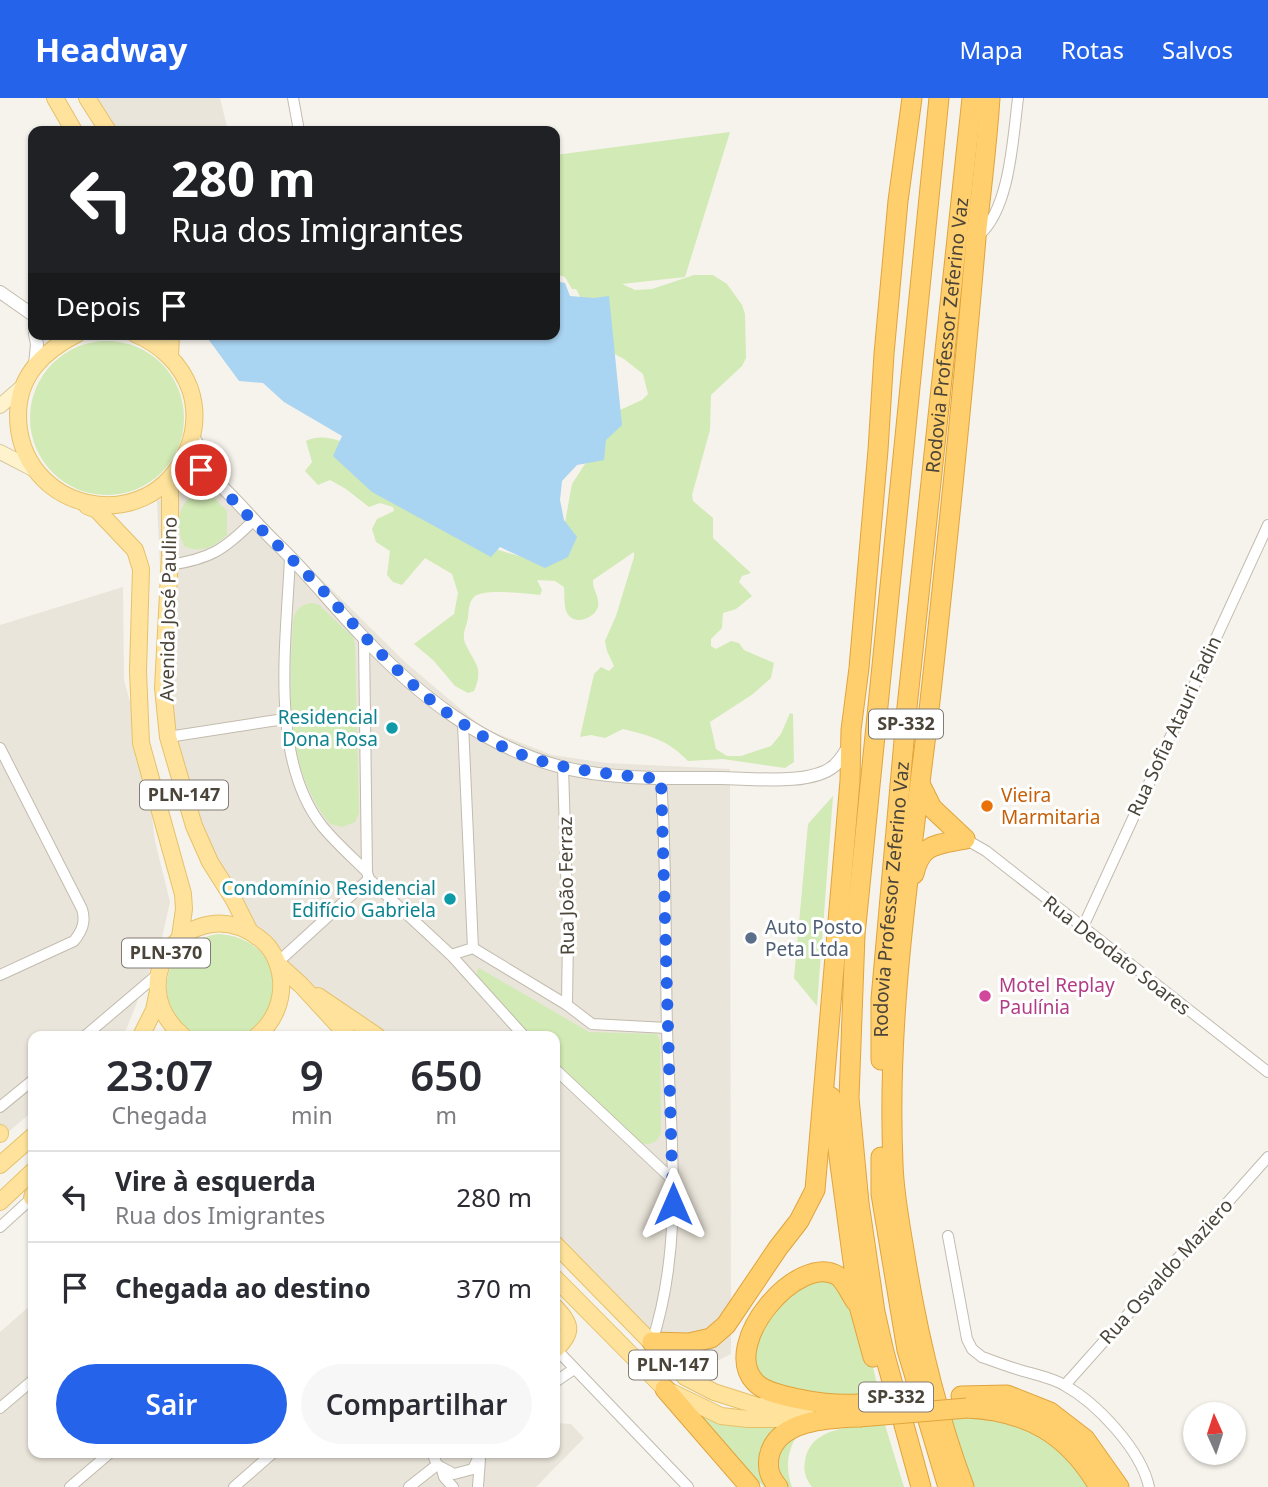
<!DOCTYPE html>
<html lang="pt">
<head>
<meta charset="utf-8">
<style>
	:root { --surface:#fff; --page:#f7f7f7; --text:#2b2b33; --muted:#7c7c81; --line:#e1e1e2; --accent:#2563eb }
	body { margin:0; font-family:"Noto Sans",sans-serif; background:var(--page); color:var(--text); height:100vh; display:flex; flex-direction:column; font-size:26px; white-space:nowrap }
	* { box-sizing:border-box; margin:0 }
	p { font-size:23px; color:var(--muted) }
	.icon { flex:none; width:38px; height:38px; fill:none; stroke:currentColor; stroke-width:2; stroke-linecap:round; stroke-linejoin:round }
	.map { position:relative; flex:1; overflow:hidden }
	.panel { position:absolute; left:28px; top:933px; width:532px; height:427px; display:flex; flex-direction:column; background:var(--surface); border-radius:14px; box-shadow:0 2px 5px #0004 }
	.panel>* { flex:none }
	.guide { position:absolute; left:28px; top:28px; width:532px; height:214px; border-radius:14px; box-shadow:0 2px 5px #0004; background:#202124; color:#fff; overflow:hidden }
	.needle { width:46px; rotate:357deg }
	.controls { position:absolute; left:1183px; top:1304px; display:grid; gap:14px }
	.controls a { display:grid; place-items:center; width:63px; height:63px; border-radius:50%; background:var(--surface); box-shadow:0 2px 5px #0004; font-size:35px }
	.pin { position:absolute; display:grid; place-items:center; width:60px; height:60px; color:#fff; margin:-30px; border:4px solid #fff; border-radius:50%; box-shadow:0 2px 7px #0007 }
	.me { position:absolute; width:77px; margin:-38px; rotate:0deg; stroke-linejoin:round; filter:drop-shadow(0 0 5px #0008) }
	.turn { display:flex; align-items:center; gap:24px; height:147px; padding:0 28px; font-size:32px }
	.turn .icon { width:91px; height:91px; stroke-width:2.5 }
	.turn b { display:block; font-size:49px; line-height:60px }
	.then { display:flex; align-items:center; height:66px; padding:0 28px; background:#0003; gap:14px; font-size:26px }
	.eta { display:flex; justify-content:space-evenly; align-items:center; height:119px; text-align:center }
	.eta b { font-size:42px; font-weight:600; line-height:49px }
	.primary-button { display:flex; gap:14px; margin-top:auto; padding:14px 28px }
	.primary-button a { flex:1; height:80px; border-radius:42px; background:var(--accent); color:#fff; font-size:28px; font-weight:600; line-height:80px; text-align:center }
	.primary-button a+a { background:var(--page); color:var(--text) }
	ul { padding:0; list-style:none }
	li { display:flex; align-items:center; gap:21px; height:91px; padding:0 28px; border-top:2px solid var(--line) }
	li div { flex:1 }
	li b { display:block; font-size:26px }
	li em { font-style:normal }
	header { display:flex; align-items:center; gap:42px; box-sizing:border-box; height:98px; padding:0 35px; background:var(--accent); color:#fff }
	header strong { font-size:33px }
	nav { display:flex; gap:38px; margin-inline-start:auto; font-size:24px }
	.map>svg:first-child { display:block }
</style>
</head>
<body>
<header>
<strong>Headway</strong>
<nav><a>Mapa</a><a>Rotas</a><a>Salvos</a></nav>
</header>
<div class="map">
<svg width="1268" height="1389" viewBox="0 0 1268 1389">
	<rect width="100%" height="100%" fill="#f6f3ec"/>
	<!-- residential -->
	<g fill="#eae5da">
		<polygon points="81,0 220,0 228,33 100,33"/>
		<polygon points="214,375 405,564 483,630 552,657 607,665 730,671 731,1256 679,1282 555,1154 555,938 343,938 261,855 232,816 200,761 175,692 158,576 160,470 157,403"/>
		<polygon points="123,489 124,582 144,654 155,743 170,804 161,844 126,932 119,938 33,938 33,1013 0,1041 0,527"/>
		<polygon points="33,1205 33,1354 555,1354 555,1325 571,1326 584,1340 536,1389 0,1389 0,1234"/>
	</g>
	<!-- green -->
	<g fill="#d2eab5">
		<path d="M730 34 685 179 622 186 635 192 652 191 694 177H713L727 186 742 207 745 216 746 260 742 268 711 297 710 332 692 397 693 403 713 420V440L751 475 742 478 739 484 752 498 736 511 723 515 722 530 711 541V548L716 551 731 543 739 545 744 552 774 565 771 580 753 596 710 624 716 651 727 658H741L771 648 781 636 790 615 793 616 794 664 785 670 723 661 688 663C668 642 651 638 623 631L605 640 591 637 580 639 594 576 601 569 609 573 614 568 607 553 605 543 616 518 634 459V454L593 482C592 491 600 499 598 509 595 519 578 527 569 518 563 511 565 498 564 489L555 483 537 482 542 492 540 497C526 496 484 490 474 499 468 505 469 513 468 520 466 530 461 537 466 547 475 566 484 570 474 593L468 595 455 588 434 563 414 546 454 516 458 495 452 476 425 460 402 487 393 484 387 477 390 453 376 444 372 431 377 421 394 413 393 409 380 405 369 409 346 391 330 382 318 387 305 373 312 364 306 343C317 338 328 339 340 343L469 443 535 463 560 452 572 386 620 312 642 302 648 296 643 276 624 261 609 253 576 191H572L565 179 555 176V57Z"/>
		<circle cx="107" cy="320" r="77"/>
		<path d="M198 395 213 399 227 413V437C213 449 203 455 185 449 174 431 177 403 198 395Z"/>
		<path d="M312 505 319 507 353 539 355 546 359 715 355 724 342 729 330 726C284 670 289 590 293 523 295 512 301 506 312 505Z"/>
		<polygon points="833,698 817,908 794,880 808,726"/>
		<path d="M218 836C265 838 292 883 263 922 259 928 255 934 248 937 241 940 230 938 222 938 214 938 202 940 195 937 188 935 184 928 179 923 151 886 174 842 218 836Z"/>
		<path d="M479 870 589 934 657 936 660 943 661 1030C661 1041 655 1047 643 1046L555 965V938H529L477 879V873Z"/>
		<path d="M822 1183 837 1186 860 1213 879 1295C849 1297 767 1302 755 1267 753 1259 754 1247 754 1239L792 1192Z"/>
		<path d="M688 1310 788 1326 798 1336C787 1353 785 1370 792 1389H764Z"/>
		<polygon points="979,1317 1047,1338 1091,1389 973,1389 951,1320"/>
		<path d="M885 1327 904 1389H812C806 1381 803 1373 805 1363 810 1327 858 1328 885 1327Z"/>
	</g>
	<!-- water -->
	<polygon fill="#a9d4f2" points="555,183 565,185 570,198 594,200 609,198 622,327 606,342 604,362 577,367 562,383 560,402 564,422 577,439 568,459 545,470 500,449 491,459 372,394 333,358 342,338 284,304 263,285 239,283 206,238 206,236 555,236"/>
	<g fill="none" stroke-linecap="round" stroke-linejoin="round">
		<defs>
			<g id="minor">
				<polyline points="293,0 299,33"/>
				<path d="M979 137C1010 111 1013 39 1018 0"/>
				<path d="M290 458C287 540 268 659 322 728 335 744 352 759 367 774L369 781 451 857 524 938"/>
				<path d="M169 467C210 461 224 452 253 423"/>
				<polyline points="364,541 367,774"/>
				<polyline points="168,639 284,621"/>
				<path d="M0 650 82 811C86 824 82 833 74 843L0 877"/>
				<polyline points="563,669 568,836 567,907"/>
				<polyline points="965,741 986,753 1268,974"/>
				<polyline points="1082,831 1268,427"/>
				<polyline points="473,850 567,907 592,926 667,930"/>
				<polyline points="451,857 473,850 463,626"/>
				<polyline points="278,864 369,781"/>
				<polyline points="85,938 158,876"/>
				<polyline points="555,971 674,1083"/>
				<polyline points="0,1009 33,982"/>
				<polyline points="0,1129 33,1099"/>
				<path d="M948 1138 967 1241 972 1251 982 1259C996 1264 1009 1269 1023 1273 1037 1277 1052 1280 1064 1287 1097 1305 1141 1352 1149 1389"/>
				<path d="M652 1244C685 1143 670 1036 667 931 665 848 667 764 661 681"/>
				<polyline points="555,1250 688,1389"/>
				<polyline points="555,1284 574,1271"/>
				<polyline points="1065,1287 1268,1059"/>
				<polyline points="0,1310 33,1282"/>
				<polyline points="432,1354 437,1367 454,1376 473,1371 481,1354"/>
				<polyline points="442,1372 444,1379 453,1389"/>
				<polyline points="70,1389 111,1354"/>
				<polyline points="234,1389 274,1354"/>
				<polyline points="409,1389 437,1367"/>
				<polyline points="478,1389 480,1361"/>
			</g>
			<g id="tertiary">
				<polyline points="0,194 33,217"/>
				<polyline points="35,236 37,246 35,267"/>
				<polyline points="193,339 220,383"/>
				<path d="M184 361C220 379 245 415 274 443 306 473 333 508 364 540 419 598 483 648 561 669 612 682 668 680 720 680 751 680 810 688 834 668 840 663 845 654 850 647"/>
			</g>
			<g id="secondary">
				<polyline points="0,308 23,288"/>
				<polyline points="0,354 33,371"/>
			</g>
			<g id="primary">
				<polyline points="55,0 74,33"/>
				<polyline points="87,0 108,33"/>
				<path d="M77 236C44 253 18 277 18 317 18 414 149 443 187 353 196 332 197 312 190 291 181 266 160 246 135 236"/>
				<polyline points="170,258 171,236"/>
				<polyline points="170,382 170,458 163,590 168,639 194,728 210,764 234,802 249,832"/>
				<polyline points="87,408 97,412 135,452 141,471 138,573 141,645 183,796 184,811 180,839"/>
				<polyline points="280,868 301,887 348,938"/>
				<polyline points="318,898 377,938"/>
				<polyline points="141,938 154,912 157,897"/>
				<path d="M183 938C117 882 193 790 259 840 273 850 279 865 281 881 283 903 274 924 257 938"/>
				<polyline points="0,1035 0,1036"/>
				<polyline points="0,1067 33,1038"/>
				<polyline points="32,1100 33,1096"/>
				<polyline points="0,1104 33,1073"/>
				<polyline points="555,1146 685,1279 714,1294 758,1308 808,1308"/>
				<polyline points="555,1180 665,1291 721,1318 748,1321 809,1321"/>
				<path d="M555 1209C571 1226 574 1234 556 1251"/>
			</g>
			<g id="motorway">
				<polyline points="920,686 932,710 965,741"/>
				<path d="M914 776C921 745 937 747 965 741"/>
				<path id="s1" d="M881 962V901L907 609 972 0"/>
				<polyline points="831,999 859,1208 873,1259"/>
				<polyline points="881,1059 881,1096 907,1252 948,1389"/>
				<path d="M856 1204C851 1197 845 1183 838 1178 799 1153 719 1246 755 1284 764 1294 782 1297 794 1300 818 1305 833 1307 858 1306"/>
				<polyline points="652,1244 689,1245 711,1240 726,1227 778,1150 799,1123 815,1092 850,683 851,632 859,570 878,352 884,256 898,103 912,0"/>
				<polyline points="665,1291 750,1389"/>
				<polyline points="961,1298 1007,1297 1050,1314 1085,1341 1119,1389"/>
				<path d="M967 1310C1028 1313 1068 1336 1099 1389"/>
				<path d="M778 1389C770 1379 767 1372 769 1359 776 1322 829 1320 859 1319"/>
				<polyline points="921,1389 884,1254 875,1214 859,1105 849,1000 855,837 939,0"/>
				<path d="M964 1389C936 1314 919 1243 906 1164 901 1132 894 1099 893 1066 886 911 912 757 930 603 947 449 963 295 976 140 981 93 987 47 990 0"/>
			</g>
		</defs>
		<!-- minor casing -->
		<use href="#minor" stroke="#c2bbae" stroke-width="12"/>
		<!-- tertiary casing -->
		<use href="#tertiary" stroke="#c2bbae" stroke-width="14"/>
		<!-- secondary casing -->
		<use href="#secondary" stroke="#d6c79b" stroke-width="16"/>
		<!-- primary casing -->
		<use href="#primary" stroke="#e6c16a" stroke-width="18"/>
		<!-- motorway casing -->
		<use href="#motorway" stroke="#e0a43c" stroke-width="21"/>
		<!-- minor -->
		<use href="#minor" stroke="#fff" stroke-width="10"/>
		<!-- tertiary -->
		<use href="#tertiary" stroke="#fff" stroke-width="12"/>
		<!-- secondary -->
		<use href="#secondary" stroke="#fff3cd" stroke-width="14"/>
		<!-- primary -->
		<use href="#primary" stroke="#ffe39c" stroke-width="16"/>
		<!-- motorway -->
		<use href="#motorway" stroke="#ffcf6e" stroke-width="19"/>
		<defs>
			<polyline id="motorway-bridge" points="859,1319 967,1310"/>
		</defs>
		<!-- motorway-bridge casing -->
		<use href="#motorway-bridge" stroke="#e0a43c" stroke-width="21" stroke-linecap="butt"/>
		<!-- motorway-bridge -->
		<use href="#motorway-bridge" stroke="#ffcf6e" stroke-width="19"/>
	</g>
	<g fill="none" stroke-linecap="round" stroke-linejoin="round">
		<!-- route -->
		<path stroke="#2563eb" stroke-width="12" stroke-dasharray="0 21.6" d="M201 372C221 388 236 406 254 424 279 449 305 473 329 499 383 560 439 622 515 654 562 673 612 676 661 681L673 1106"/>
	</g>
	<!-- markers -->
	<g fill="#0f9aa8" stroke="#fff" stroke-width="2.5">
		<circle cx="392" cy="630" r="7"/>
		<circle cx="450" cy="801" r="7"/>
	</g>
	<circle fill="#e8710a" stroke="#fff" stroke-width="2.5" cx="987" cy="708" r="7"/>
	<circle fill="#5c6f8a" stroke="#fff" stroke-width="2.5" cx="751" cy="840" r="7"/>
	<circle fill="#d1479c" stroke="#fff" stroke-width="2.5" cx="985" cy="898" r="7"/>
	<g text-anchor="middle" stroke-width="6" stroke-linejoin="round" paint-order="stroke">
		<!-- shield labels -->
		<g fill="#fff" stroke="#817c74" stroke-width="2">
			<rect x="869" y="611.5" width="74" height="29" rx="5"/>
			<rect x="140" y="682.5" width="88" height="29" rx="5"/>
			<rect x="122" y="840.5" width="88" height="29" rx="5"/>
			<rect x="629" y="1252.5" width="88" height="29" rx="5"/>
			<rect x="859" y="1284.5" width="74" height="29" rx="5"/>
		</g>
		<g font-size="18" font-weight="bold" fill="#4b4439">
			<text x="906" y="632">SP-332</text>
			<text x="184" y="703">PLN-147</text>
			<text x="166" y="861">PLN-370</text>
			<text x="673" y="1273">PLN-147</text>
			<text x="896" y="1305">SP-332</text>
		</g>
		<!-- street labels -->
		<g font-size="19" fill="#4b4439" stroke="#fff">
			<text dy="7" stroke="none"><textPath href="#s1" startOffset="728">Rodovia Professor Zeferino Vaz</textPath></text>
			<text transform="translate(168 511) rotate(-89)" y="7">Avenida José Paulino</text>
			<text transform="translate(1174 628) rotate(-65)" y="7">Rua Sofia Atauri Fadin</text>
			<text transform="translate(566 788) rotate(-91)" y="7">Rua João Ferraz</text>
			<text dy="7" stroke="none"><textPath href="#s1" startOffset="161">Rodovia Professor Zeferino Vaz</textPath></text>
			<text transform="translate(1117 857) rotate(38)" y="7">Rua Deodato Soares</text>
			<text transform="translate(1166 1173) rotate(-48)" y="7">Rua Osvaldo Maziero</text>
		</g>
		<!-- culture labels -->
		<g font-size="19" fill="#0d838f" stroke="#fff" text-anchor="end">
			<text x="378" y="626">Residencial<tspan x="378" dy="22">Dona Rosa</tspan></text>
			<text x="436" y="797">Condomínio Residencial<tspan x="436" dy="22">Edifício Gabriela</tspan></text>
		</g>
		<!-- food labels -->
		<g font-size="19" fill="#c56008" stroke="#fff" text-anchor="start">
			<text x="1001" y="704">Vieira<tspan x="1001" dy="22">Marmitaria</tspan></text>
		</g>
		<!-- service labels -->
		<g font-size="19" fill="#4e5e75" stroke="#fff" text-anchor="start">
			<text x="765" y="836">Auto Posto<tspan x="765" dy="22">Peta Ltda</tspan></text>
		</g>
		<!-- hotel labels -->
		<g font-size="19" fill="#b23c85" stroke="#fff" text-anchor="start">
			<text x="999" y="894">Motel Replay<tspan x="999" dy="22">Paulínia</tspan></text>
		</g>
	</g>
</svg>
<div class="controls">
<a><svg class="needle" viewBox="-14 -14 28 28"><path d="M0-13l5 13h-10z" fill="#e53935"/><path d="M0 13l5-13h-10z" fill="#7c7c81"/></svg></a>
</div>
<div class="pin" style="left:201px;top:372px;background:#d93025"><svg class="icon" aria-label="arrive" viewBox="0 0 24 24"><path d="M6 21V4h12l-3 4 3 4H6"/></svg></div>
<svg class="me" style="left:673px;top:1106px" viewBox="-20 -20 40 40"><path d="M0-17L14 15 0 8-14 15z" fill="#2563eb" stroke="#fff" stroke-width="4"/></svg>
<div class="guide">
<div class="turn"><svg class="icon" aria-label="left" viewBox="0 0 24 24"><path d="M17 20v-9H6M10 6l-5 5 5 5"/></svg><div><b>280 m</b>Rua dos Imigrantes</div></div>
<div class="then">Depois<svg class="icon" aria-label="arrive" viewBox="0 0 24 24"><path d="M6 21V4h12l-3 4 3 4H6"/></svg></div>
</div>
<section class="panel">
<div class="eta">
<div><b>23:07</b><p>Chegada</p></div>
<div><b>9</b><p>min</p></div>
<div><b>650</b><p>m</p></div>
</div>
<ul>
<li><svg class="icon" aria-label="left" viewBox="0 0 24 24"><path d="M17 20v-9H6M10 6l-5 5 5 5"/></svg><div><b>Vire à esquerda</b><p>Rua dos Imigrantes</p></div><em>280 m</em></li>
<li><svg class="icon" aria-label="arrive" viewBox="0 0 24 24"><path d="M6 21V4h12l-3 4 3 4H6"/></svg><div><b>Chegada ao destino</b></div><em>370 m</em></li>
</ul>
<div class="primary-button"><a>Sair</a><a>Compartilhar</a></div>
</section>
</div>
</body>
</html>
